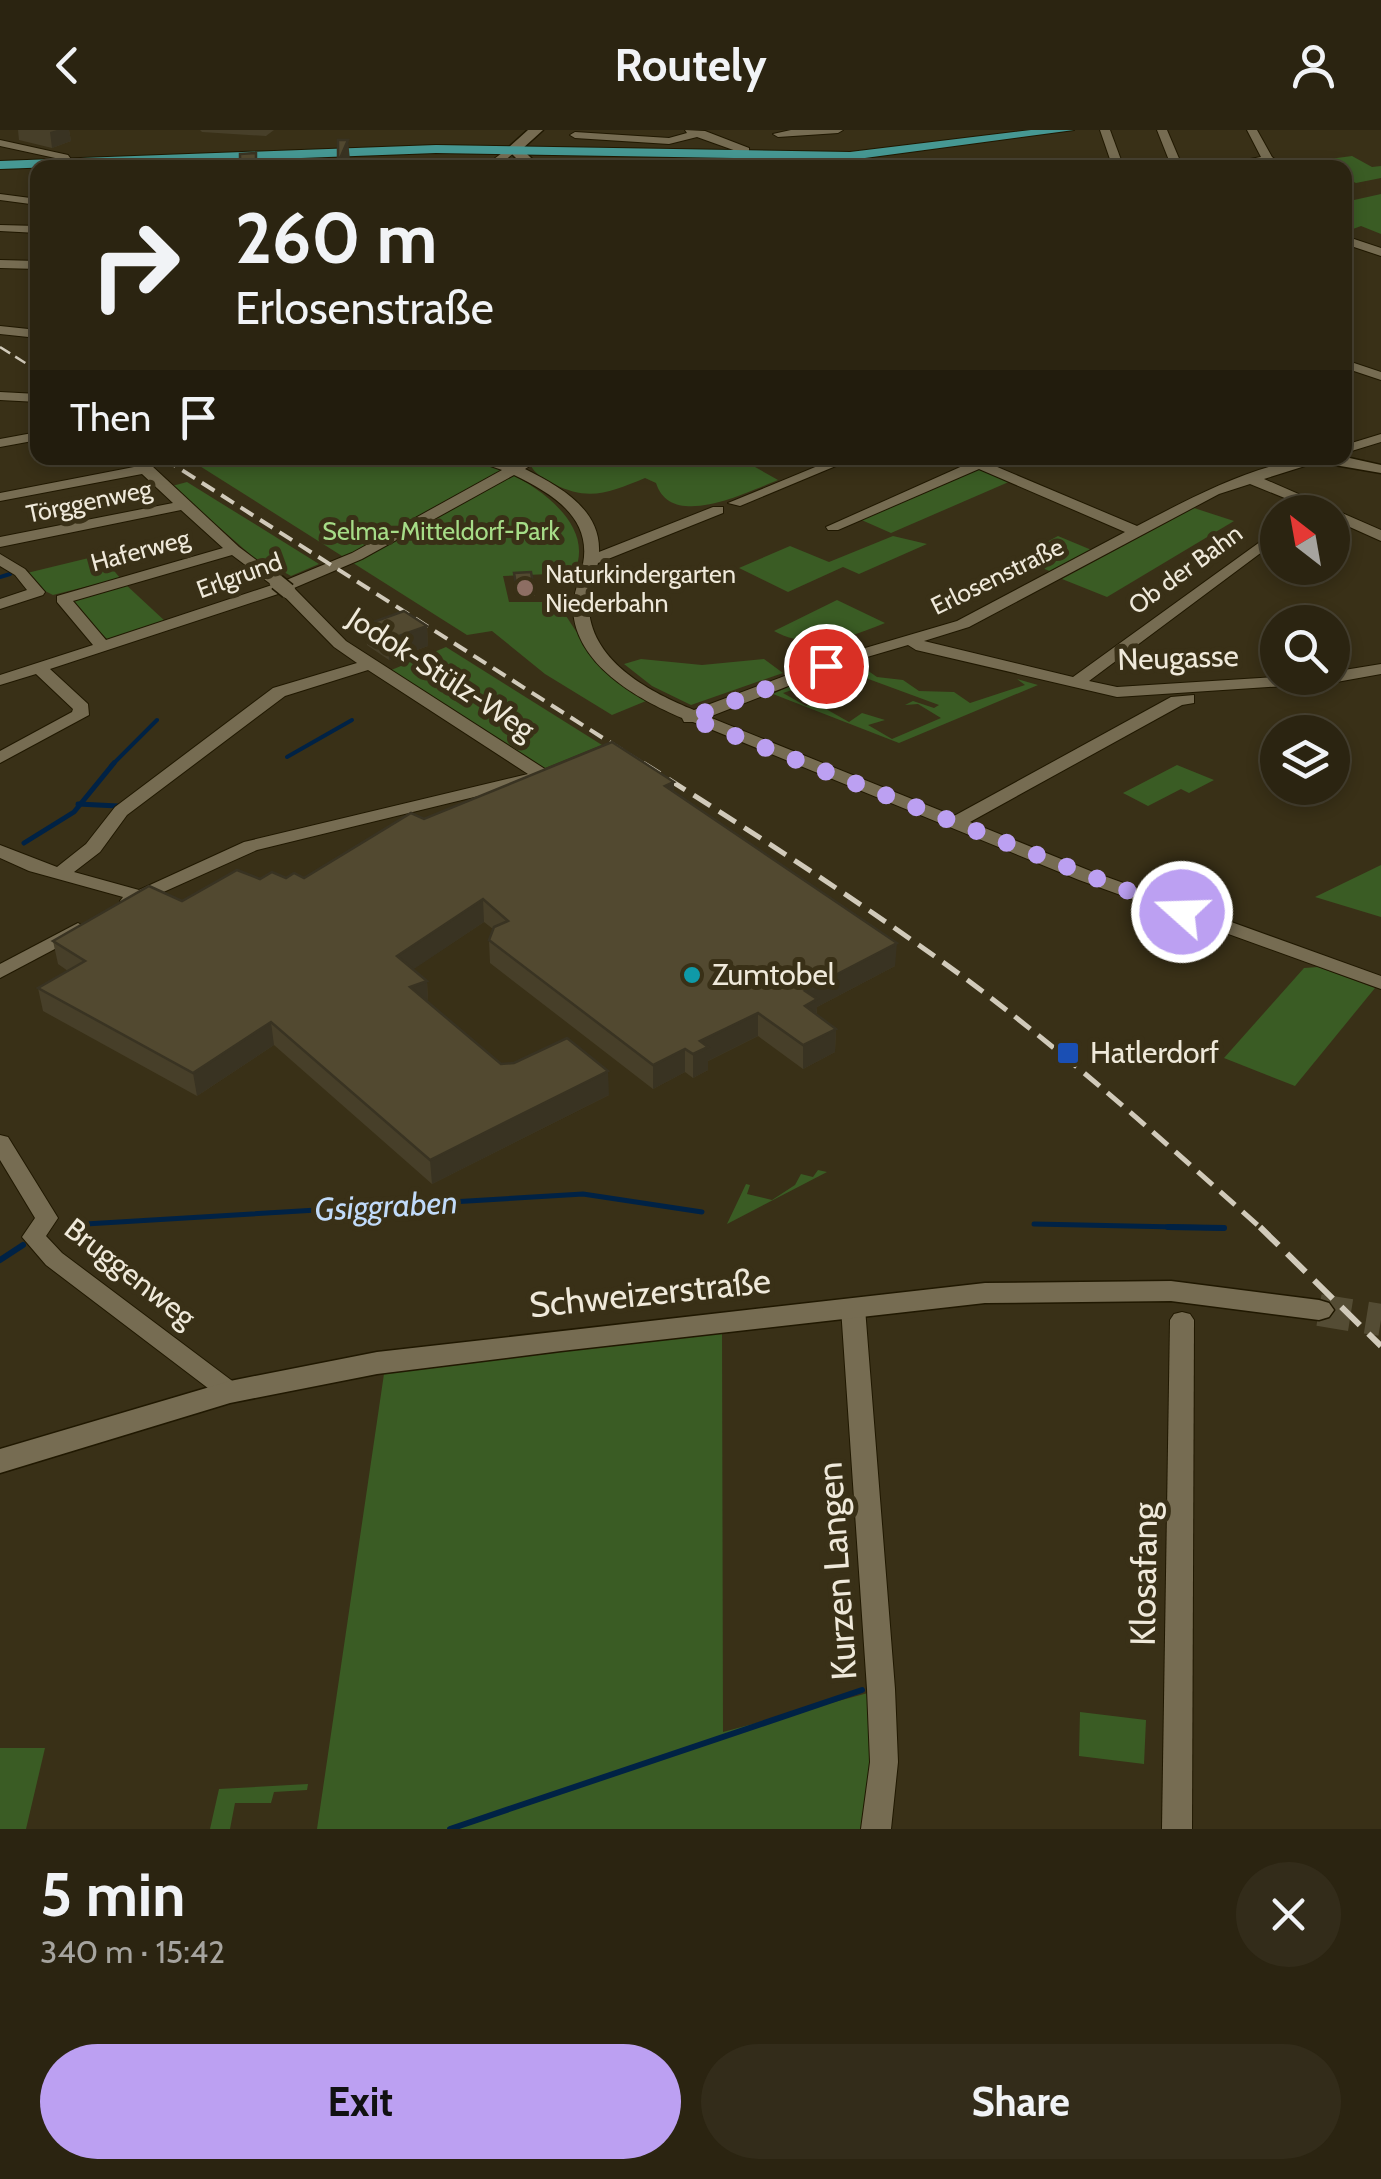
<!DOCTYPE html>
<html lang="en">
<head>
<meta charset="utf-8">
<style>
	:root { --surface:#2b2411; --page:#332c1a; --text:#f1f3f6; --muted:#a6a49f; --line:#474131; --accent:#bca0f2 }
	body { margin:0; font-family:Cabin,sans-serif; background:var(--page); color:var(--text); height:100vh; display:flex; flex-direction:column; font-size:38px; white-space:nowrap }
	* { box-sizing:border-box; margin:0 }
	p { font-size:32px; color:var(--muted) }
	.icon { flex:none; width:55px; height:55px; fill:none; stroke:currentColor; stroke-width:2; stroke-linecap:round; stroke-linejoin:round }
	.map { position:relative; height:1699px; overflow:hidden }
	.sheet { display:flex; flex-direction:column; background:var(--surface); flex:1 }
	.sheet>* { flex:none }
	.banner { position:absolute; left:30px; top:30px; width:1322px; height:305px; border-radius:20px; box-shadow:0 5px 15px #0003,0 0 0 2px var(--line); background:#2b2411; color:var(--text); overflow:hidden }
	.needle { width:65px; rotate:329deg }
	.buttons { position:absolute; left:1260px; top:365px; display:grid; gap:20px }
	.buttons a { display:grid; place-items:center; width:90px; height:90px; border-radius:50%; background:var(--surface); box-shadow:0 5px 15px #0003,0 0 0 2px var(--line); font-size:50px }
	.pin { position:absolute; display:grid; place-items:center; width:85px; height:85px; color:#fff; margin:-42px; border:5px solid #fff; border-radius:50%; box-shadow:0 2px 10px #0007 }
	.me { position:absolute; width:110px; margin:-55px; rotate:290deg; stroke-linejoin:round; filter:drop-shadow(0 0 8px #0008) }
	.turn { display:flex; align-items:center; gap:35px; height:210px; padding:0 40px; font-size:45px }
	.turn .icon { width:130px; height:130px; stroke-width:2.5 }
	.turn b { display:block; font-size:70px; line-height:85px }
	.then { display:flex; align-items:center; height:95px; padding:0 40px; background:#0003; gap:20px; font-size:38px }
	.round { display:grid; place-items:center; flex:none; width:105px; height:105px; border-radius:52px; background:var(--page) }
	.head { display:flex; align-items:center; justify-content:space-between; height:170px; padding:0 40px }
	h1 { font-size:60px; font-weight:700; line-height:75px }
	.cta { display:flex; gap:20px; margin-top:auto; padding:20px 40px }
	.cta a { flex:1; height:115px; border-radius:60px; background:var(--accent); color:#111; font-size:40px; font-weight:700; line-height:115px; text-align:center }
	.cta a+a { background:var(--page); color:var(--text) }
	header { display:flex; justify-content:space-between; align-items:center; height:130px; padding:0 40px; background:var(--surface); font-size:45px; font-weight:700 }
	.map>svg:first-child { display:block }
</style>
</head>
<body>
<header><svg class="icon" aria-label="back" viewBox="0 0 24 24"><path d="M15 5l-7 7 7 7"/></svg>Routely<svg class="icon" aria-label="person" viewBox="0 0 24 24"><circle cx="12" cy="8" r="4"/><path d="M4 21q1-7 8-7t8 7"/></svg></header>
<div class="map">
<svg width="1381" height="1699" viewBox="0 0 1381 1699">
	<rect width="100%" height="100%" fill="#393017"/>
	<!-- green -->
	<g fill="#3a5c24">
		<polygon points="1352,26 1372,37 1381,36 1381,48 1356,53 1345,48 1345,38 1291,34"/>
		<polygon points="1381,64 1381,104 1361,96 1345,102 1345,84 1354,80 1345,72"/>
		<path d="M187 328H524L499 338C536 355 597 394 574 443L503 446 509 472H557L596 532 646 571 612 585 545 544 492 501 467 505Z"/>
		<path d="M542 328H739L778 350C748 362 671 401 656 353L645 348C611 362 589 372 554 354 544 348 535 345 530 334Z"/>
		<polygon points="974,338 1011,351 891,403 857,388"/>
		<polygon points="187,352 319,434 291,446 275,437 267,439 172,356"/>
		<polygon points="1194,378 1234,391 1107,467 1062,449"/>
		<polygon points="893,406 927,414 859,444 843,437 788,462 739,438 790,416 829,432"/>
		<polygon points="1058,406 1094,421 1052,442 1017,428"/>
		<polygon points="101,425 120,448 53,465 41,459 27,443"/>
		<polygon points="124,453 166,492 108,510 71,473 82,465"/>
		<path d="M837 470 885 493C849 508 810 521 774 501Z"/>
		<polygon points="446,517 602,615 545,638 389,541"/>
		<polygon points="641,529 702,535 764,529 783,543 691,575 652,556 624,534"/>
		<polygon points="861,536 877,547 903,550 919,561 954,562 970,573 1025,555 1017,549 1038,555 899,613 773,564 790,556 795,559 783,563 806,576 831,563 835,565 830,568 839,574 826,579 849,592 862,583 885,590 868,595 892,609 941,588 918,574 905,575 913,571 934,578 939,575 844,540"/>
		<polygon points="1177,635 1214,650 1189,663 1181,659 1148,676 1123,663"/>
		<polygon points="1381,735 1381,787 1315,767"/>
		<polygon points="1318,837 1375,858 1295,956 1224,928 1304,838"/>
		<polygon points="818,1040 827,1042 727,1094 746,1054 750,1055 747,1064 772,1070 795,1055 801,1044 813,1047"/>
		<polygon points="722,1195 723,1602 879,1560 871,1699 317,1699 385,1237"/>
		<polygon points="1080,1582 1146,1590 1144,1634 1079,1626"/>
		<polygon points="0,1618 45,1618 26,1699 0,1699"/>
		<polygon points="308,1654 307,1660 274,1662 271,1673 235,1673 230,1699 210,1699 219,1659"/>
	</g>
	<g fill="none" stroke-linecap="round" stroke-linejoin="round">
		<!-- stream-far2 -->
		<g stroke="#002245" stroke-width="4">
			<polyline points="0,447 10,444"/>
			<polyline points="287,627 352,590"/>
			<polyline points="111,636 157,590"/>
		</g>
		<!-- stream-far1 -->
		<g stroke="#002245" stroke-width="5">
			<polyline points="78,674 118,676"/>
			<polyline points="24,713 74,682 114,633"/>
			<polyline points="1034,1094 1224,1098"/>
			<polyline points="69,1095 583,1064 702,1082"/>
		</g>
		<!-- stream -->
		<g stroke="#002245" stroke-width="6">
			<polyline points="1168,1097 1224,1098"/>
			<polyline points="0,1130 23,1115"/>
			<polyline points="450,1699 862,1560"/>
		</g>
		<!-- tertiary-tunnel -->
		<polyline stroke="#544c34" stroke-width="32" stroke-dasharray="32 16" stroke-linecap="butt" points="1319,1180 1381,1190"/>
		<defs>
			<g id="minor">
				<polygon points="685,0 705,1 749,18 749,25 740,27 739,22 697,7 669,14 575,8 570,5 575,2 669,8 687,3"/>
				<polygon points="791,0 843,0 838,3 778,7 773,4"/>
				<polygon points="1100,0 1110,0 1124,38 1113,38"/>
				<polygon points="1157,0 1167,0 1183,38 1172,38"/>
				<polygon points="1247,0 1257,0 1272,27 1286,38 1273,38 1266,33 1202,38 1261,27"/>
				<polygon points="0,10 68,25 73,32 68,35 60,29 0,16"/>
				<polygon points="510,17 519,19 495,38 482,38"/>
				<polygon points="794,23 813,38 801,38 789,26"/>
				<polygon points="0,64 38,69 38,75 0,70"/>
				<polygon points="0,95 38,96 38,103 0,101"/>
				<polygon points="1345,106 1381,118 1381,126 1345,114"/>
				<polygon points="0,130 38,131 38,139 0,138"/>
				<polygon points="0,196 38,200 38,208 0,204"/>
				<polygon points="1345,230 1381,242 1381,250 1345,238"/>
				<polygon points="0,262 38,264 38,272 0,270"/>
				<polygon points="38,302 38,310 0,317 0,309"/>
				<polygon points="1381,304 1381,312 1345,323 1345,315"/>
				<path d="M125 328H140L152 336 239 417 284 451 352 423 502 340 479 332 478 328H493L513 334 525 328H542L525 339C559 356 601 379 599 422L713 377H723V383L598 433C594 449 588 464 589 480 593 533 652 563 694 580L838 526 957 491 1125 402 979 339 838 400H828L826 397 967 334 958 328H976L1137 396C1189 369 1264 328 1323 328L1321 331 1264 349 1381 400V411L1332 389V382H1319L1250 354 1219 364 969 497 924 511 1073 547 1278 399V410L1089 551 1117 557 1278 547 1332 548V542L1381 534V544L1331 553 1117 567 916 520 908 515 850 532 709 587 954 686 1171 567 1194 565V573L1182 575 970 692 1093 742 1381 846V859L1079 750 693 592H684L682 588C637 569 575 534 573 479 573 463 580 449 583 434 592 387 551 363 514 345L362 429 294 458 346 511 548 641 551 645 548 649 257 720 130 777 123 775 120 771 123 767 29 741 0 728V715L57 737 86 714 115 677 273 558 357 533 334 517 281 463 50 539 88 574 89 585 0 633V621L72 582 73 579 36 544 0 555V545L93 515 57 472V466L223 418 181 380 0 417V407L173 373 142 344 0 371V363L134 337ZM232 425 272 455 106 510 73 471ZM368 540 528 644 244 712 139 760 74 742 100 722 127 685 285 566Z"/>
				<polygon points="837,328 855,328 740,376 728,373"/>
				<polygon points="0,424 25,439 45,462 43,465 0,479 0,469 27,460 15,445 0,436"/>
				<polygon points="78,793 88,799 85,803 0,848 0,834"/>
				<polygon points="0,1005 8,1007 58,1088 46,1106 62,1123 239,1256 242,1262 239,1268 230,1271 221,1268 46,1135 22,1107 35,1088 0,1030"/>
				<polygon points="853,1170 861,1172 865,1178 895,1559 898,1632 891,1699 861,1699 870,1632 867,1559 841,1178 845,1172"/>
				<polygon points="1182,1182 1190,1184 1194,1190 1192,1699 1162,1699 1170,1190 1174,1184"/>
			</g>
			<g id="tertiary">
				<polygon points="528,0 543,0 522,19 541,38 526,38 507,19"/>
				<polygon points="1345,327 1381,335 1381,343 1323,333 1314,328"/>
				<polygon points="1171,1151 1319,1170 1329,1173 1334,1180 1329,1187 1319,1190 1171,1171 985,1173 561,1221 377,1244 230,1273 0,1343 0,1319 230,1251 377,1222 985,1153"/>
			</g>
			<polygon id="primary" points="1031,0 1074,0 850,30 436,23 0,39 0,31 436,15 850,22"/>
		</defs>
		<!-- minor casing -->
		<use href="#minor" stroke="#201801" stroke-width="2"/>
		<!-- tertiary casing -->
		<use href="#tertiary" stroke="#201801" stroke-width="3"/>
		<!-- primary casing -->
		<use href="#primary" stroke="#201801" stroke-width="2"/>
		<!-- minor -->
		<use href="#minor" fill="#766c52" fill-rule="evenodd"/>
		<!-- tertiary -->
		<use href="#tertiary" fill="#766c52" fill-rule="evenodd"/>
		<!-- primary -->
		<use href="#primary" fill="#469893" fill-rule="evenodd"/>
		<!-- rail-far3 -->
		<polyline stroke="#d1caba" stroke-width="2.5" stroke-dasharray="12 6" stroke-linecap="butt" points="0,217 38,241"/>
		<!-- rail-far2 -->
		<polyline stroke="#d1caba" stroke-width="4" stroke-dasharray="15 8" stroke-linecap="butt" points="163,328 647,636"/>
		<!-- rail-far1 -->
		<path stroke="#d1caba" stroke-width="5" stroke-dasharray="20 10" stroke-linecap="butt" d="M643 633C752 702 861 772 966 849 1069 926 1166 1013 1262 1099"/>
		<!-- rail -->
		<polyline stroke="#d1caba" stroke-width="6" stroke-dasharray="26 12" stroke-linecap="butt" points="1260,1097 1381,1216"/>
		<defs>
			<polyline id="minor-bridge" points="277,452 288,461"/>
		</defs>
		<!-- minor-bridge casing -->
		<use href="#minor-bridge" stroke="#201801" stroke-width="18" stroke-linecap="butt"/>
		<!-- minor-bridge -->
		<use href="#minor-bridge" stroke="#766c52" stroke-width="15"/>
	</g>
	<!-- wall -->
	<g fill="#473f29">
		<polygon points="18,0 69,0 71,11 52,18 19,10"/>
		<polygon points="200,0 274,0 266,6 202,2"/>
		<polygon points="256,23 257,38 241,38 240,24"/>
		<polygon points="514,443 534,459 535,466 518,467"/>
		<polygon points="365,495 427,496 428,516 389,530 367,515"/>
		<polygon points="674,652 674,662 895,836 817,877 817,885 836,899 835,922 803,939 758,906 708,931 708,940 693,948 685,942 653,959 490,833 489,810 493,799 484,792 413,839 427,851 428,873 501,934 609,965 432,1054 274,915 197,966 43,881 38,858 68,841 58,834 53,811 182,771 260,749 304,748 424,689"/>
	</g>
	<!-- shaded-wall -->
	<g fill="#393322">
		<polygon points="57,0 69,0 71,11 52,18 50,2"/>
		<polygon points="348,10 350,30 347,38 338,38 338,33"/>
		<polygon points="427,496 428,516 389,530 388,510"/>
		<polygon points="674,652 674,673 665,656"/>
		<polygon points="483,769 484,792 399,849 397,826"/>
		<polygon points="897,813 895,836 817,877 816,893 804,899 805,861"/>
		<polygon points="427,851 428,874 410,857"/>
		<polygon points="758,883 758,906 708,931 708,940 693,948 693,924 700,911"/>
		<polygon points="271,892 274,915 197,966 193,943"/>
		<polygon points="836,899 835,922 803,939 803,915"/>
		<polygon points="685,919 685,942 653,959 653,935"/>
		<polygon points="608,941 609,965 432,1054 430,1030"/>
	</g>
	<!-- building -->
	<g fill="#524930" stroke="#393322" stroke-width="2.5">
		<polygon points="338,10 348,10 338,33"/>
		<polygon points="256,23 256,32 240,33 240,24"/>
		<polygon points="531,442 534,459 517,460 514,443"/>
		<polygon points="404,481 427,496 388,510 365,495"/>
		<polygon points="612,612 674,652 665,656 897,813 805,861 817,869 805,876 836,899 803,915 758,883 700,911 708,917 693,924 685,919 653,935 489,810 494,797 508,791 483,769 397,826 427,851 410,857 501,934 514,933 567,908 608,941 430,1030 271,892 193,943 38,858 85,831 53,811 149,756 182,771 237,740 260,749 272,742 286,748 294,743 304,748 411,683 424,689"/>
	</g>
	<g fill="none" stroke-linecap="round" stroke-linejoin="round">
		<!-- route -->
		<polyline stroke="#bca0f2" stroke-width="18" stroke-dasharray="0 32.4" points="826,536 690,588 1182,782"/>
	</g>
	<!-- markers -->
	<circle fill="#8d6e63" stroke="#393017" stroke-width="4" cx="525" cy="458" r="10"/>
	<circle fill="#0f9aa8" stroke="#393017" stroke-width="4" cx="692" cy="845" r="10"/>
	<rect fill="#1a4fb4" stroke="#393017" stroke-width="4" x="1056" y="911" width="24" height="24" rx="5"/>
	<g text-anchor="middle" stroke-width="10" stroke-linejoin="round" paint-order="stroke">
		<!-- far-street labels -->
		<g font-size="25" fill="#efe9da" stroke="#393017">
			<text transform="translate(89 371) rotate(-12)" y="9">Törggenweg</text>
			<text transform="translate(140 420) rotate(-15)" y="9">Haferweg</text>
			<text transform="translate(1185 439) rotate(-36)" y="9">Ob der Bahn</text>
			<text transform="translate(239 445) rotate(-20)" y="9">Erlgrund</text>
			<text transform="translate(997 446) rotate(-26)" y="9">Erlosenstraße</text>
		</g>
		<!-- far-park labels -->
		<g font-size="25" fill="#a6dc87" stroke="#393017">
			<text x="441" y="410">Selma-Mitteldorf-Park</text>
		</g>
		<!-- far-poi labels -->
		<g font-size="25" fill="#efe9da" stroke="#393017" text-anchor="start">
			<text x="545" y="453">Naturkindergarten<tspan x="545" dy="29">Niederbahn</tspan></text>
		</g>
		<!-- street labels -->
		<g font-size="30" fill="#efe9da" stroke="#393017">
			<text transform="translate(1178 528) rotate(-2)" y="10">Neugasse</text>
			<text transform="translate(441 544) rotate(33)" y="10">Jodok-Stülz-Weg</text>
			<text transform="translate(130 1143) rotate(38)" y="10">Bruggenweg</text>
		</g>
		<!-- poi labels -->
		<g font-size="30" fill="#efe9da" stroke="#393017" text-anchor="start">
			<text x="712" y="855">Zumtobel</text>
			<text x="1090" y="933">Hatlerdorf</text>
		</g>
		<!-- water labels -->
		<g font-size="32" font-style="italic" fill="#c1dbfa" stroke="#393017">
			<text transform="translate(386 1076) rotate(-3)" y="11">Gsiggraben</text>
		</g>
		<!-- near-street labels -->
		<g font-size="35" fill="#efe9da" stroke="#393017">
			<text transform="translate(650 1163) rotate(-6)" y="12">Schweizerstraße</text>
			<text transform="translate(837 1441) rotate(-94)" y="12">Kurzen Langen</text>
			<text transform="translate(1144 1444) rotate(-89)" y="12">Klosafang</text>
		</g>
	</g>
</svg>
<div class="buttons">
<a><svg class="needle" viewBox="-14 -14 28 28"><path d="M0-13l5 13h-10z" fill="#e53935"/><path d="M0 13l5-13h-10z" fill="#a6a49f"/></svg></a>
<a><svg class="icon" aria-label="search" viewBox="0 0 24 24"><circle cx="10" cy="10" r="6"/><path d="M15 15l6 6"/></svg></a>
<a><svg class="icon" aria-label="layers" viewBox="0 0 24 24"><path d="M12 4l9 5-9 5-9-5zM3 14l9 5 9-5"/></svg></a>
</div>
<div class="pin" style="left:826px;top:536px;background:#d93025"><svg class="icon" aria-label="arrive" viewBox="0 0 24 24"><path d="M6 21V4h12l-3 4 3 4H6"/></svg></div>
<svg class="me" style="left:1182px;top:782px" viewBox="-20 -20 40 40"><circle r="17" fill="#bca0f2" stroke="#fff" stroke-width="3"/><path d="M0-11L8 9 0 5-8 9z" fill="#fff"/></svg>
<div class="banner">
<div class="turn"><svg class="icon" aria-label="right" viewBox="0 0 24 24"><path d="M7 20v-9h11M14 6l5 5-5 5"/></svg><div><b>260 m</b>Erlosenstraße</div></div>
<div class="then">Then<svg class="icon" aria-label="arrive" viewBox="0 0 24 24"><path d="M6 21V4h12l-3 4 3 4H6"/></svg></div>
</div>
</div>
<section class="sheet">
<div class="head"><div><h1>5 min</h1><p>340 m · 15:42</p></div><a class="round"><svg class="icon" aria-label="close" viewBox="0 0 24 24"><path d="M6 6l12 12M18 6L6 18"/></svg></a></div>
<div class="cta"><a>Exit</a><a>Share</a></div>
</section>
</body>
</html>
